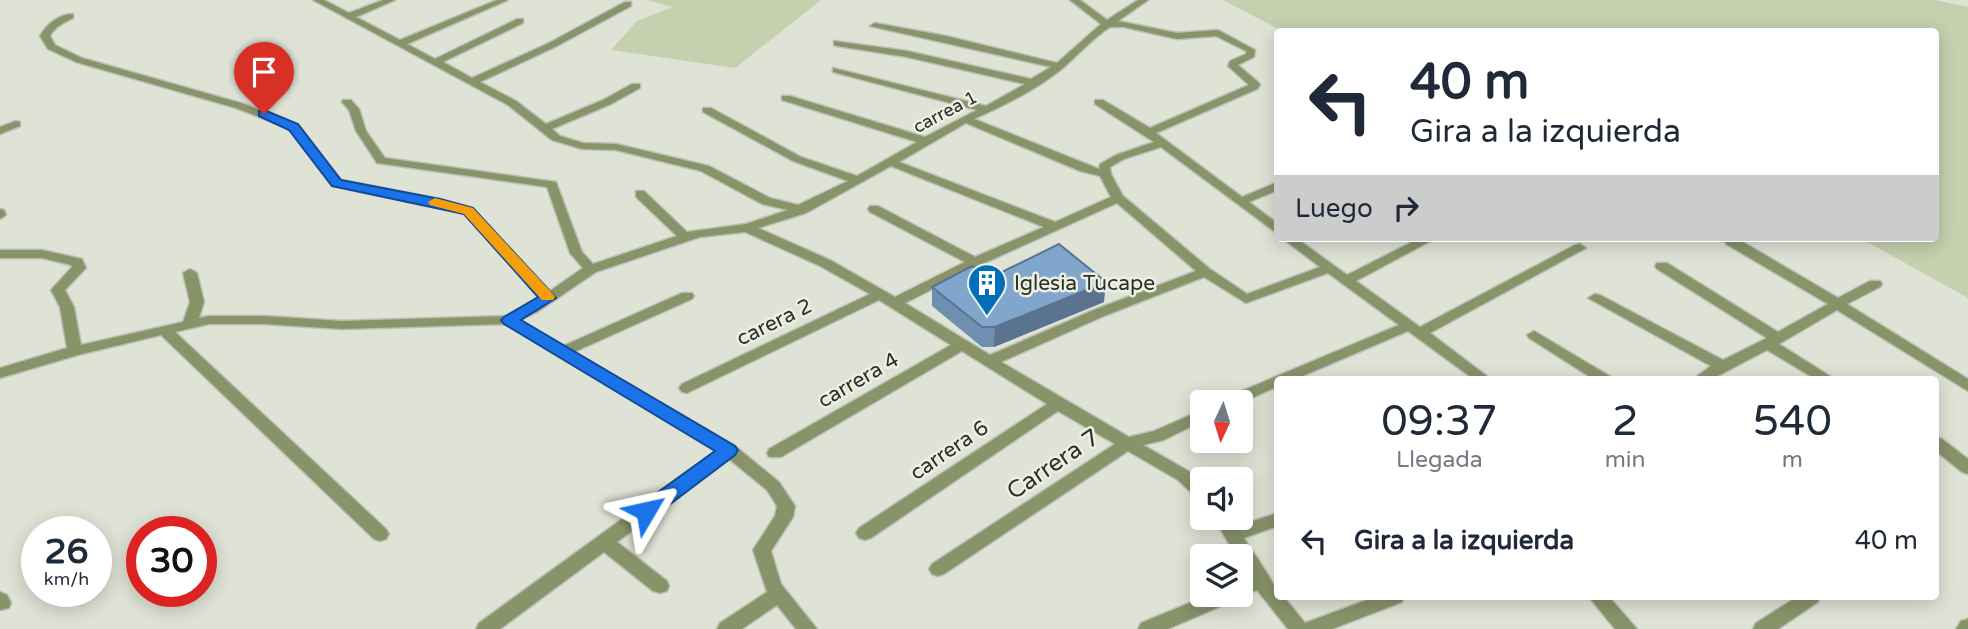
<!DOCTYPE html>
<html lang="es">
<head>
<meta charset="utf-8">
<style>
	:root { --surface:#fff; --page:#f6f6f7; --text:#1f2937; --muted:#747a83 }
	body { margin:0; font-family:"Varela Round",sans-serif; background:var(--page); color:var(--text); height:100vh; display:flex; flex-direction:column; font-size:26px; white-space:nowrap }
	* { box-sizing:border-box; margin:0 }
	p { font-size:23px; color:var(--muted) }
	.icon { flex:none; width:38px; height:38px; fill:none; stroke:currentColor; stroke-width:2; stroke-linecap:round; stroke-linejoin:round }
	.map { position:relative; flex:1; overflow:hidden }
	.side { position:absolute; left:1274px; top:376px; width:665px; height:224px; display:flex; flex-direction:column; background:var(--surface); border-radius:7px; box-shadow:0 4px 18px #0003 }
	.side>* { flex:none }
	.banner { position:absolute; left:1274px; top:28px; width:665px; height:214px; border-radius:7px; box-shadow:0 4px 18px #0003; background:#fff; color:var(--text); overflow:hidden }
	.needle { width:46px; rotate:184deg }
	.fabs { position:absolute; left:1190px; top:390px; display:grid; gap:14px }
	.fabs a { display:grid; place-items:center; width:63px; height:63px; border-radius:7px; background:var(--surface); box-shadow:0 4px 18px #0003; font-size:35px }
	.speed { position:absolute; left:21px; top:516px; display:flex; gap:14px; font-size:35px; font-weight:700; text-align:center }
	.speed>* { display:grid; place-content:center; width:91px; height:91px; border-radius:50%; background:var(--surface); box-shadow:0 4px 18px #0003; line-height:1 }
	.speed small { font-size:18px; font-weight:400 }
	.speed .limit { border:10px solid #d22; background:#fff; color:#111 }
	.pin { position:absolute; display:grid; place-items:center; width:60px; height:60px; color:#fff; margin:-72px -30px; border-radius:50% 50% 50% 0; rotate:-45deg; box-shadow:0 0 7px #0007 }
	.pin .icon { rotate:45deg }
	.me { position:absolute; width:77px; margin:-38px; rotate:54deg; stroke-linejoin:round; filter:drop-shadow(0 0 5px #0008) }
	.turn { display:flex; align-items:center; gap:24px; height:147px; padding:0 21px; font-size:32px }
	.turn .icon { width:91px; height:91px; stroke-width:2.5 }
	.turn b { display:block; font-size:49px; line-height:60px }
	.then { display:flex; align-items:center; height:66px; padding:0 21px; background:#0003; gap:14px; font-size:26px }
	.eta { display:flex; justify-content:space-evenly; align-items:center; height:119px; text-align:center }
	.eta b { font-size:42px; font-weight:600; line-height:49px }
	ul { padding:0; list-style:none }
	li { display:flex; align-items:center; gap:21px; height:91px; padding:0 21px }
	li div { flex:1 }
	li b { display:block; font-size:26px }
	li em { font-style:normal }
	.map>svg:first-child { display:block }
</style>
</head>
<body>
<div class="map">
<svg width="1968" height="629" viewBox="0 0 1968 629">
	<rect width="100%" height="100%" fill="#dfe3d5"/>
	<!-- green -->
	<g fill="#c6d0af">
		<polygon points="647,0 821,0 735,68 611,50 637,21 672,7"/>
		<polygon points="1223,0 1935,0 1968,7 1968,298 1860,238 1936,238 1936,32 1284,32"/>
	</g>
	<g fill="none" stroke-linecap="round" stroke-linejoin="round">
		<defs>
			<g id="minor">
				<path d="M313 0H324L349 13 383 0H395L356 17 400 40 497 0H508L407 44 435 59 517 19H523V23L443 62 472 78 549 43 625 2H631V6L555 47 480 82 516 101 546 124 603 100 632 84H640V88L611 104 552 129 560 136 583 143 616 144 709 166 770 198 798 205 848 181 793 161 703 112V108H711L801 157 857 176 917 142 782 100V96H790L925 137 977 110 833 72V68L986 106 1025 84 907 57 837 46 834 45V41L907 51 1031 79 1051 67 870 26 875 23 946 36 1057 63 1101 24 1070 0H1080L1107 20 1138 0H1148L1118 21 1177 33 1218 30 1255 50 1254 57 1238 65 1259 83 1260 85 1257 89 1156 133 1242 197 1278 182V190L1249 202 1278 224V234L1161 147 1124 159 1110 167 1111 174 1123 196 1210 269 1247 294 1320 267 1282 238H1296L1347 275 1420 238H1436L1356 281 1420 327 1575 245 1580 244 1586 248 1430 333 1492 380H1475L1408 331 1293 380H1278V386L1241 403 1223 402 1225 398 1399 325 1328 273 1246 303 1204 277 1104 316 1001 362 1129 437 1154 431 1202 410V421L1164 440 1143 445 1190 472 1202 483V499L1196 497 1178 480 1128 451 944 574 938 576 932 574 929 569 932 564 1115 444 1058 411 871 538 865 540 859 538 856 533 859 528 1047 404 962 351 781 457H769L767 453 769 449 951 345 879 300 687 393 682 392 679 388 682 384 870 294 820 266 745 232 700 237 596 272 537 312 520 320 563 346 682 293H692L694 296 692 299 574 352 735 446 779 482 795 506 793 517 771 551 781 584 817 629H796L777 605 742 629H717L720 623 767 592 753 550 775 516 777 506 767 490 729 459 617 542 667 581 669 586 667 591 660 593 653 591 604 552 500 629H476L479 623 717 450 506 324 342 329 264 324H209L175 332 386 529 389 534 386 539 380 541 374 539 161 335 78 355 0 378V368L67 348 60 307 51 290 72 267 71 265 42 258H0V250H42L82 259 86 268 65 290 74 307 81 345 183 322 190 302 183 273 190 269 197 273 204 302 199 318 209 316H264L342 321 506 316 541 297 464 214 438 206 333 185 290 129 236 108 76 62 48 49 40 36C47 24 59 14 73 14V18C64 23 55 26 50 36L55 45 82 58 244 104 298 125 341 180 440 199 472 208 550 291 583 268 570 253 547 187 377 163 356 131 349 110 342 102 343 100H351L359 109 366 131 385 158 556 182 582 252 593 264 677 236 636 197V191H644L687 232 746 224 788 210 762 204 701 171 616 150 582 149 552 140 508 105ZM1110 27H1124L1177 39 1216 36 1246 51V54L1230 61 1228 66 1249 85 1150 128 1103 100H1095V104L1154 142 1116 155 1100 164 1099 169 974 119C1005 105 1038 89 1064 67 1080 53 1093 38 1110 27ZM966 123 1080 171 1100 176 1111 197 1055 222 899 162ZM891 166 1044 227 975 257 878 206H870L868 209 870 212 965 262 895 297 830 260 758 228 806 213ZM1117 203 1196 271 1094 310 990 355 905 303 980 265Z"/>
				<polygon points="16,121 20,122 20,126 0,134 0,127"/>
				<polygon points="0,209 4,210 6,215 0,219"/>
				<polygon points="1726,238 1736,238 1838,298 1870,281 1880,281 1882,284 1880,287 1847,304 1968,379 1968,391 1837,310 1779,344 1836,380 1817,380 1767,350 1710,380 1692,380 1711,366 1588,298 1595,294 1600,295 1723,360 1767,338 1657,269 1655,266 1657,263 1667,263 1778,332 1828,304 1726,244 1725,241"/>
				<polygon points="1534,331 1611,377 1613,380 1595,380 1529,338 1527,335"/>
				<polygon points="1936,437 1942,439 1968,459 1968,474 1962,472 1936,451"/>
				<path d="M1278 513V526L1244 538C1251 550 1278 586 1278 597H1284L1305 623 1375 597H1404L1402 602 1332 629H1288L1257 590 1241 597 1237 595 1235 600 1168 629H1138L1141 623 1209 595H1241V581L1249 578 1241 564V556H1236L1214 518H1232L1237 526Z"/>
				<polygon points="0,592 7,595 11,603 9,608 0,610"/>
				<polygon points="1589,597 1609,597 1637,629 1615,629"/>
				<polygon points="1797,597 1820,597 1818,602 1778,629 1753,629 1756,623"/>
				<polygon points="1968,619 1968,629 1956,629 1961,621"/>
			</g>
		</defs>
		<!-- minor casing -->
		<use href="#minor" stroke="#bbbfb3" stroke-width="3"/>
		<!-- minor -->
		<use href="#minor" fill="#88936a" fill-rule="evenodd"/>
	</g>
	<!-- wall -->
	<polygon fill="#6e8fb0" points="932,287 1104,302 994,347 982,347 932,306"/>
	<!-- shaded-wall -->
	<polygon fill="#5a7490" points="1106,282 1104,302 994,347 995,327"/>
	<!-- building -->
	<polygon fill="#80a6cd" stroke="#5a7490" stroke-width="2" points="1059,244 1106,282 995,327 982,327 932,287 972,266 994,276"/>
	<!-- route -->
	<polygon fill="#1a73e8" stroke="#114b97" stroke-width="2" points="264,110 298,124 341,180 440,199 473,208 556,298 521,320 735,446 738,450 735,455 653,517 646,519 639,517 636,511 639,506 715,451 504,324 501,320 504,317 538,297 464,214 332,186 289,130 259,116 259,111"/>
	<!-- slow -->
	<polygon fill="#f59e0b" points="435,198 473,208 553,294 555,297 553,300 542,300 464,214 430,205 428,202"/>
	<!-- icons -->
	<defs>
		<symbol id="building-pin" viewBox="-11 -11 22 30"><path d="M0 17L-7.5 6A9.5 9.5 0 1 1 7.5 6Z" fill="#026eb9" stroke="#ecf0e2"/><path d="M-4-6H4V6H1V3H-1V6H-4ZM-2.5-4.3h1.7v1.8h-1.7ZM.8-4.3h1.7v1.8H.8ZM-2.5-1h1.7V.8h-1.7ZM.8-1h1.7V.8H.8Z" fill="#fff"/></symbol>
	</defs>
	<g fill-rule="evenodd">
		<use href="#building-pin" x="965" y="261" width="44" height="60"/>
	</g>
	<g text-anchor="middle" stroke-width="5" stroke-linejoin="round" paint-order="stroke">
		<!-- far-street labels -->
		<g font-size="18" fill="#2d2f29" stroke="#ecf0e2">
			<text transform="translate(945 112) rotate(-28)" y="6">carrea 1</text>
		</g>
		<!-- poi labels -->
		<g font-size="21" fill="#2d2f29" stroke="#ecf0e2" text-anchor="start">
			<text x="1014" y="290">Iglesia Tucape</text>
		</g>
		<!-- street labels -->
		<g font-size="21" fill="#2d2f29" stroke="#ecf0e2">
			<text transform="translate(774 322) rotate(-26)" y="7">carera 2</text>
			<text transform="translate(858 380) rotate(-30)" y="7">carrera 4</text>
			<text transform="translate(949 450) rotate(-34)" y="7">carrera 6</text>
		</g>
		<!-- near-street labels -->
		<g font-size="24" fill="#2d2f29" stroke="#ecf0e2">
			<text transform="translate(1053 464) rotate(-34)" y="8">Carrera 7</text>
		</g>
	</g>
</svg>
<div class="fabs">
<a><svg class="needle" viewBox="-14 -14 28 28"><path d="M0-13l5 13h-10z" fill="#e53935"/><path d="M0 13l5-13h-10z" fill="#747a83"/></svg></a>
<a><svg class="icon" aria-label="sound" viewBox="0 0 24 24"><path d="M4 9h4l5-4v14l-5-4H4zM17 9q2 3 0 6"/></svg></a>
<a><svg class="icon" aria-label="layers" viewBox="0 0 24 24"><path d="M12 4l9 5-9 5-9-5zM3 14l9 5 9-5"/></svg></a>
</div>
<div class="speed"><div>26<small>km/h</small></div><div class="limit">30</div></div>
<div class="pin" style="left:264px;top:114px;background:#d93025"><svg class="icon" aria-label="arrive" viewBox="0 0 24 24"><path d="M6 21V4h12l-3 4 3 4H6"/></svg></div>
<svg class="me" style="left:646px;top:511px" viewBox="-20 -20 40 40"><path d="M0-17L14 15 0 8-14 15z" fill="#1a73e8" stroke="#fff" stroke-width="4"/></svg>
<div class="banner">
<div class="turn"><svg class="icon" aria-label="left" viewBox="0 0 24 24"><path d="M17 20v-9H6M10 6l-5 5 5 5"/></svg><div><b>40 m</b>Gira a la izquierda</div></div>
<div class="then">Luego<svg class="icon" aria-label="right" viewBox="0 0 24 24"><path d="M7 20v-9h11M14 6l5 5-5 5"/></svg></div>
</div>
<section class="side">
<div class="eta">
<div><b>09:37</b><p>Llegada</p></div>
<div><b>2</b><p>min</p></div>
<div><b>540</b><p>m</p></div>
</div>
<ul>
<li><svg class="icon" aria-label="left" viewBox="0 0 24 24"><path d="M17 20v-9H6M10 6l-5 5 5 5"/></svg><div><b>Gira a la izquierda</b></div><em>40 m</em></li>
</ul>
</section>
</div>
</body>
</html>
